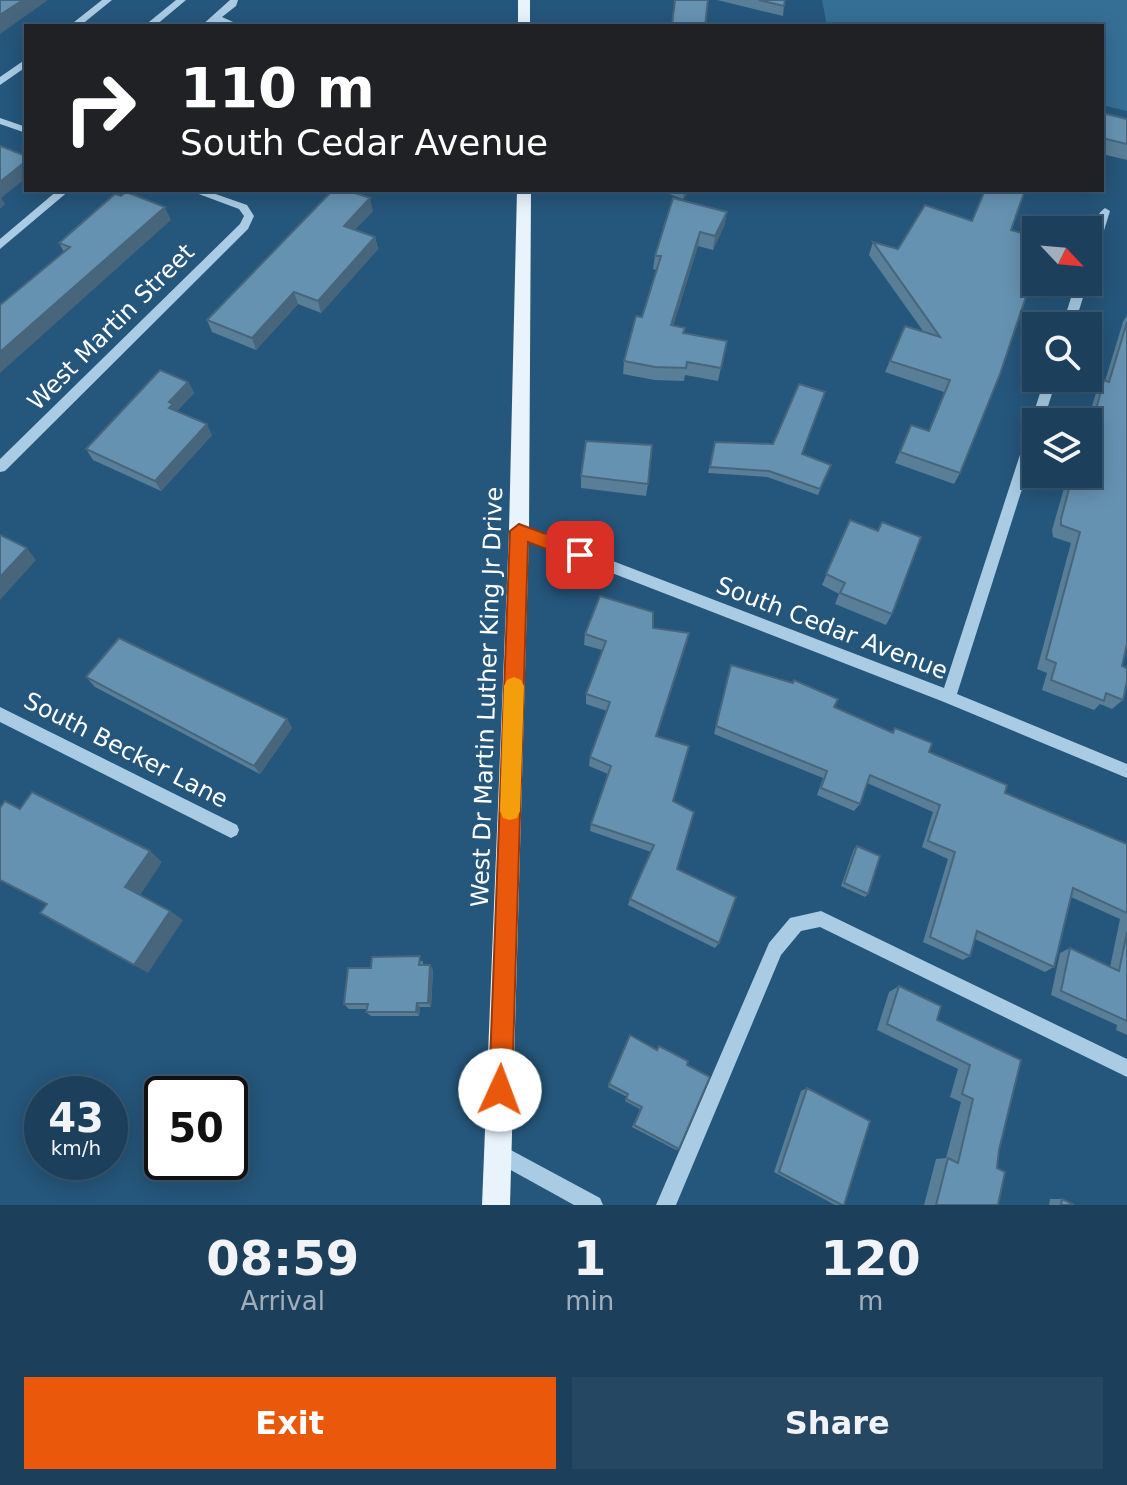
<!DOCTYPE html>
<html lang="en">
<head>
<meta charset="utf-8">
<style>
	:root { --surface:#1c405c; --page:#254762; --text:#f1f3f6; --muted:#a0afbb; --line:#3a5972; --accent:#ea580c }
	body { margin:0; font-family:"DejaVu Sans",sans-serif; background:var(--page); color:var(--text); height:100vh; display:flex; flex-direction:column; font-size:30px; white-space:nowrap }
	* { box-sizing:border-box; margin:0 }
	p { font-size:26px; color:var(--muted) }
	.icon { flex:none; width:44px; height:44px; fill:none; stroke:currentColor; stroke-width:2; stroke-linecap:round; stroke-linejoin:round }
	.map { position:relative; height:1205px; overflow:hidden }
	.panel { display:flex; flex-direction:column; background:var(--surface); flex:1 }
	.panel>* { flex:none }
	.banner { position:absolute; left:24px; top:24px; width:1080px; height:168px; border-radius:0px; box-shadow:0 4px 20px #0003,0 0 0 2px var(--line); background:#202124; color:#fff; overflow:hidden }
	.needle { width:52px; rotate:116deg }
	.buttons { position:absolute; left:1022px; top:216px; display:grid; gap:16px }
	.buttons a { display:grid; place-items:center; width:80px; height:80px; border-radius:0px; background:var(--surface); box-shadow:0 4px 20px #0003,0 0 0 2px var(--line); font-size:40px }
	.speed { position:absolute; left:24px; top:1076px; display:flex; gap:16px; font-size:40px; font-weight:700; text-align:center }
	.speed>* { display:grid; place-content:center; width:104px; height:104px; border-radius:50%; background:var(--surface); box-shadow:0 4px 20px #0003,0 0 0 2px var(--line); line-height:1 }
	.speed small { font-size:20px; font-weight:400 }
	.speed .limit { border:4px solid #111; border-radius:12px; background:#fff; color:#111 }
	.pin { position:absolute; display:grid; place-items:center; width:68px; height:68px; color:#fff; margin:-34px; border-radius:16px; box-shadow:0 4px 12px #0006 }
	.me { position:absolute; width:88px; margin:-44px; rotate:2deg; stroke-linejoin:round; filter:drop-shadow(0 0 6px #0008) }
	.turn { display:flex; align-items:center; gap:28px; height:168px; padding:0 24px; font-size:36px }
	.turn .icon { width:104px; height:104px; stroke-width:2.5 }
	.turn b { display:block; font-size:56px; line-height:68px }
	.eta { display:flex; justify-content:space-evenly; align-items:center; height:136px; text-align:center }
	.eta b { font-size:48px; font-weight:800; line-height:56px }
	.cta { display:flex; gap:16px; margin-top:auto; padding:16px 24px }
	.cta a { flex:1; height:92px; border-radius:0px; background:var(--accent); color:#fff; font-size:32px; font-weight:800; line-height:92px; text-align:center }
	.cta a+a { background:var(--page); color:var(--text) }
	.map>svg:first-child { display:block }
</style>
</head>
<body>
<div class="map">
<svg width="1127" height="1205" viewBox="0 0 1127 1205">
	<rect width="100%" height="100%" fill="#25567b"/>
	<!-- green -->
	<polygon fill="#366f96" points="822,0 1127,0 1127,111 1102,105 1102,26 827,26"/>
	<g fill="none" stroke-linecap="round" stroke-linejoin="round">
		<!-- minor -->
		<g fill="#a9cce4" fill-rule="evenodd">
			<polygon points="102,0 112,0 80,26 69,26"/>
			<polygon points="176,0 186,0 155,26 144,26"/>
			<polygon points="230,0 238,0 236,6 222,17 242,26 229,26 217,22 212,26 201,26"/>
			<polygon points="26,59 26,67 0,85 0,77"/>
			<polygon points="0,118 26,127 26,133 0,124"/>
			<polygon points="58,190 70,190 0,249 0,239"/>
			<polygon points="188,190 204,190 247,205 254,216 248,229 5,471 0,472 0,459 240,224 244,216 239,209"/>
			<path d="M1105 208 1110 211 1094 263 1088 267C1088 249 1090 218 1105 208Z"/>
			<polygon points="1076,282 1088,282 1074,326 1062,326"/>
			<polygon points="1045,378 1057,378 1043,422 1036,422 1036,445 957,694 1127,764 1127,778 944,702 514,535 512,531 514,527 524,527 944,688"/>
			<polygon points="0,707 237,825 239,830 237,835 231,838 225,835 0,722"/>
			<polygon points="821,911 1127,1059 1127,1077 820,927 801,931 781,955 676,1205 656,1205 769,943 790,918"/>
			<polygon points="498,1143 600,1198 603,1205 574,1205 491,1159 489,1152 491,1145"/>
		</g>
		<!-- major -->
		<g fill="#e9f3fc" fill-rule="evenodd">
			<rect x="518" y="0" width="12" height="26"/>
			<polygon points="517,190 531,190 529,531 510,1205 482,1205 509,531"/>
		</g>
	</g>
	<!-- wall -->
	<g fill="#587e98">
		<polygon points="717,0 785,0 784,6 783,16"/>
		<polygon points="1102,113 1127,119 1127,160 1102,154"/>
		<polygon points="658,190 690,190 683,199"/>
		<polygon points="373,211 354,230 375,237 378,249 321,313 298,304 256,350 212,332 207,320"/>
		<polygon points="727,212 724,226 713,250 698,246 673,326 685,328 684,333 727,341 718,381 685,375 684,381 654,380 623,374 624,361 642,317 657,270 653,269 655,256"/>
		<polygon points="171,220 64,252 59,243"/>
		<polygon points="972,221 1011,230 960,473 954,484 895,463 911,425 929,431 944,392 885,372 905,326 923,331 869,255 873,242 898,249"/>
		<polygon points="1127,315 1127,644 1122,666 1123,700 1112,709 1100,704 1094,710 1042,690 1047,673 1037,669 1071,543 1053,537 1052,530 1068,474 1088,474 1088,422 1085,422 1089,416 1096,393 1105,381 1123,322"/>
		<polygon points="188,382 194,393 177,411 212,435 161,491 93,460 86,449"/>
		<polygon points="715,442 802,454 831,465 818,495 767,477 708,473"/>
		<polygon points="581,476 648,484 646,496 581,488"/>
		<polygon points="850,520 892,614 886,625 835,604 839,594 822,585"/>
		<polygon points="653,628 689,633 657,736 674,801 677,869 719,943 715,948 628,905 630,899 651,852 590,831 591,824 608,774 589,766 590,757 607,711 586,704 586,694 602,650 584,645 585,634"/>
		<polygon points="731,665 892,732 895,728 929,752 1005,793 1127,844 1127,1035 1116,1030 1117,1025 1051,995 1060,953 1070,948 1110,967 1120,919 1071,897 1054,967 1045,972 975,939 970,956 963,960 923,942 948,859 922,847 933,812 867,783 860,804 854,811 817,795 823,778 714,734"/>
		<polygon points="86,677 287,719 292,728 260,774 95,687"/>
		<polygon points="857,846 868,894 865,897 841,886 854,849"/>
		<polygon points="423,961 423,965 430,965 433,970 431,1007 420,1007 419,1016 371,1016 366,1012 367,1009 349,1009 344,1004 371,968"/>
		<polygon points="899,986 937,1020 1021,1060 999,1150 997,1168 998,1205 924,1205 936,1159 946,1158 961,1102 950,1097 958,1069 877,1030 889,992"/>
		<polygon points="687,1065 679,1149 676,1150 632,1127 640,1109 625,1101 627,1097 608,1087 609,1084"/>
		<polygon points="807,1088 844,1205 835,1205 774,1172 801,1091"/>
		<polygon points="1050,1199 1062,1199 1074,1205 1049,1205"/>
	</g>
	<!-- shaded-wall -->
	<g fill="#47667c">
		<polygon points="23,0 48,0 0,34 0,15"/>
		<polygon points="26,161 26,178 1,198 5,204 0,209 0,182"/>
		<polygon points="684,190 690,190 683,199"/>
		<polygon points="370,198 373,211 347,238 344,226"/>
		<polygon points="165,207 171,220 0,373 0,352"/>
		<polygon points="727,212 724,226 713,250 715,236"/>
		<polygon points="700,232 698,246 669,339 671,325"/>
		<polygon points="375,237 378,249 321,313 318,301"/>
		<polygon points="294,292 298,304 256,350 252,338"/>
		<polygon points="188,382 194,393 177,411 169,408 169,402"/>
		<polygon points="207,424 212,435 161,491 155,481"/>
		<polygon points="27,548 36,560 0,600 0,577"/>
		<polygon points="689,633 687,643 654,745 656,736"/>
		<polygon points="287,719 292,728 260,774 254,766"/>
		<polygon points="150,851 162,862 139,897 125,887"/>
		<polygon points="170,911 183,920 148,973 134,965"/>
		<polygon points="430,965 433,970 431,1007 428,1003"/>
		<polygon points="417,1003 420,1007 419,1016 416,1012"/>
	</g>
	<!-- building -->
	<g fill="#6692b1" stroke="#47667c" stroke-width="2">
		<polygon points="0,0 23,0 0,15"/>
		<polygon points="675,0 708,0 705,26 672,26"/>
		<polygon points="759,0 785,0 784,6"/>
		<polygon points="1102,113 1127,119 1127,144 1102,138"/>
		<polygon points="0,146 26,156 26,161 0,182"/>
		<polygon points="333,190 346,190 370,198 344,226 375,237 318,301 294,292 252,338 207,320"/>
		<polygon points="985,190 1025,190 1011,230 1036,237 1036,267 1000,374 960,473 900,452 911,425 929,431 950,380 890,361 905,326 940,337 873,242 898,249 925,205 972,221"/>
		<polygon points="126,192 165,207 0,352 0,305 70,247 59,243 115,194 121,196"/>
		<polygon points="673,198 727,212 715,236 700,232 671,325 685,328 683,333 727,341 721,368 687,362 686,368 655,367 624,361 636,316 642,317 661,256 655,256"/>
		<polygon points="1127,322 1127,644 1122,666 1127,668 1127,681 1123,700 1106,693 1104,701 1051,680 1056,663 1046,659 1080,532 1061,525 1061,519 1073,474 1088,474 1087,422 1089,416 1094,417 1104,380 1109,382"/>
		<polygon points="160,370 188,382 169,402 173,404 169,408 207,424 155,481 86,449"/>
		<polygon points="799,384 825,392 802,454 831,465 820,489 769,471 710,467 715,442 773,444"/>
		<polygon points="586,441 652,445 648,484 581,476"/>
		<polygon points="850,520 878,531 882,522 921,537 892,614 840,593 845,583 826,574"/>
		<polygon points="0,535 27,548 0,577"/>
		<polygon points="600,596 653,612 653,628 689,633 656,736 689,746 673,801 694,812 677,869 736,897 719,943 630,899 654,845 591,824 611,766 590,757 610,702 586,694 606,641 585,634"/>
		<polygon points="119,638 287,719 254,766 86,677"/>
		<polygon points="731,665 793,683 794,680 838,699 834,707 893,733 895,728 932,743 929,752 1007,785 1005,793 1127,844 1127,913 1073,888 1054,967 977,931 970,956 930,937 955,852 928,841 940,805 870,775 860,804 821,788 827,771 716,726"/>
		<polygon points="32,792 150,851 125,887 170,911 134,965 40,913 47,904 0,880 0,808 5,801 20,809"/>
		<polygon points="857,846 880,856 868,894 844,883"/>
		<polygon points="1127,932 1127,1021 1061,991 1070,948 1119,971"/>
		<polygon points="420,956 419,965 430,965 428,1003 417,1003 416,1012 366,1012 368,1004 344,1004 348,968 371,968 372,957"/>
		<polygon points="899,986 941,1006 937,1020 1021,1060 999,1150 997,1168 1005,1172 998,1205 936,1205 948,1158 958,1163 973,1099 962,1094 970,1065 887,1024"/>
		<polygon points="630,1035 657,1050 659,1046 688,1061 687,1065 710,1077 679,1149 634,1125 642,1107 626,1099 628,1094 609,1084"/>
		<polygon points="807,1088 870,1121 844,1205 842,1205 779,1172"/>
		<polygon points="1062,1199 1074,1205 1061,1205"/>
	</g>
	<!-- route -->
	<polygon fill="#ea580c" stroke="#983908" stroke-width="2" points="519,524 586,549 589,555 580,562 528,542 512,1090 509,1098 500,1101 492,1098 489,1090 510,531"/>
	<!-- slow -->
	<polygon fill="#f59e0b" points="514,677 521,680 524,686 520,811 517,818 510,820 503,818 500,811 504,686 507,680"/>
	<g text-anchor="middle" stroke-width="6" stroke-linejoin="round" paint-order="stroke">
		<!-- street labels -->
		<g font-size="24" fill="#fff" stroke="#25567b">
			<text transform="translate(111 327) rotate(-45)" y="8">West Martin Street</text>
			<text transform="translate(832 628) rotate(21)" y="8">South Cedar Avenue</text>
			<text transform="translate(487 697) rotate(-88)" y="8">West Dr Martin Luther King Jr Drive</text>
			<text transform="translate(126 750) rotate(27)" y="8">South Becker Lane</text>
		</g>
	</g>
</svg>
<div class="buttons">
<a><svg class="needle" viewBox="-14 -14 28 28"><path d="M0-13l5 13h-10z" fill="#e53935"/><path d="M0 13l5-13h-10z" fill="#a0afbb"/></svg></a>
<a><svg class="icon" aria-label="search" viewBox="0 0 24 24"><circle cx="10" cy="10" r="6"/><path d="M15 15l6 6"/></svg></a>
<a><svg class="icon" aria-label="layers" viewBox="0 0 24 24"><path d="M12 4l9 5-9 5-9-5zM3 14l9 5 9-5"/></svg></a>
</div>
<div class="speed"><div>43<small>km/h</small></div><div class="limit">50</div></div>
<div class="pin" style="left:580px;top:555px;background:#d93025"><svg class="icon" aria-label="arrive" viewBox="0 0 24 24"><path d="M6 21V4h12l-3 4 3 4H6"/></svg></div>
<svg class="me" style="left:500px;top:1090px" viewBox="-20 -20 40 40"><circle r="19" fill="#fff"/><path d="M0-13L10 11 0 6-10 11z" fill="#ea580c"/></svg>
<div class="banner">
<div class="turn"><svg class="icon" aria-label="right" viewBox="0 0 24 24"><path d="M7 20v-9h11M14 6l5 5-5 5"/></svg><div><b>110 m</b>South Cedar Avenue</div></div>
</div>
</div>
<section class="panel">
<div class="eta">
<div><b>08:59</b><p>Arrival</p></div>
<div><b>1</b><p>min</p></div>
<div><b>120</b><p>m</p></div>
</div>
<div class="cta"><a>Exit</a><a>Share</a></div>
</section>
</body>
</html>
